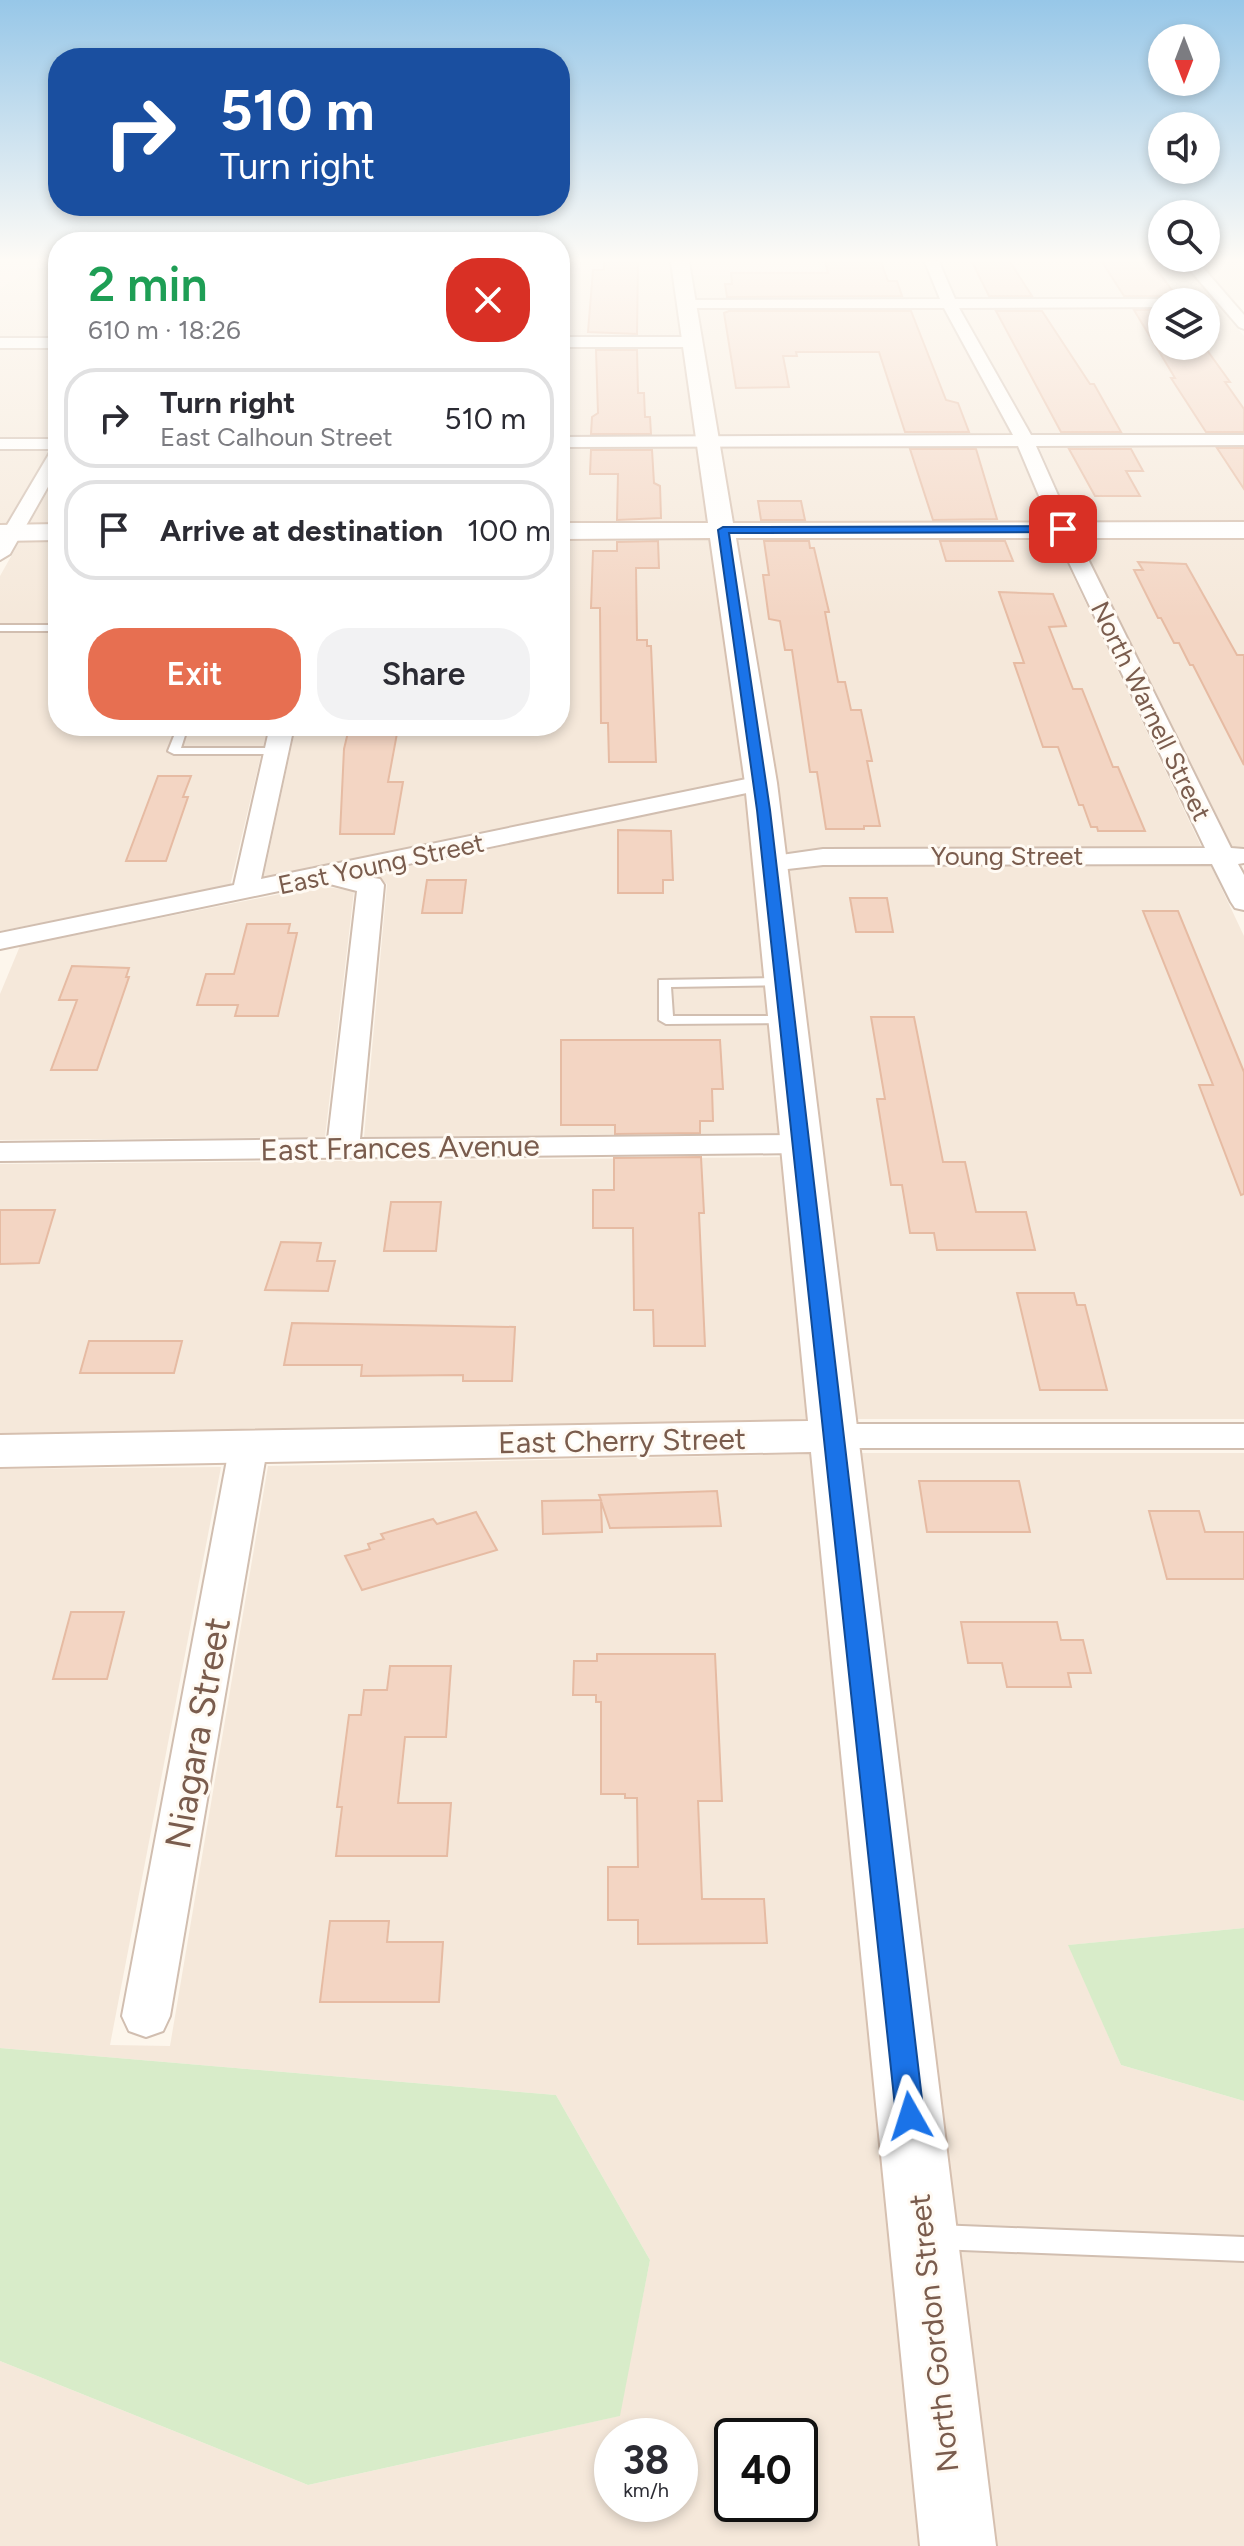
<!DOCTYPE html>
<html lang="en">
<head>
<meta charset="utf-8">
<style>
	:root { --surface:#fff; --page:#f2f2f3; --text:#2b2b33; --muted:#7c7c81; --line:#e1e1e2; --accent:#e76f51 }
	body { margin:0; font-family:Figtree,sans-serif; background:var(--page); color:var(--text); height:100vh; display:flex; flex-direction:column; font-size:30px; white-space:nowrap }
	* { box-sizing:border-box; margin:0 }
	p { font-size:26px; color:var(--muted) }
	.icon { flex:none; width:44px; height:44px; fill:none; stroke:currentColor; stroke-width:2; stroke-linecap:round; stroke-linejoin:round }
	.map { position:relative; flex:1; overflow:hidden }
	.sheet { position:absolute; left:48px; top:232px; width:522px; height:504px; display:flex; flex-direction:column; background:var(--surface); border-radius:32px; box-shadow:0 4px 12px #0003 }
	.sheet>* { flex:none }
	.banner { position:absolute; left:48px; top:48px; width:522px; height:168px; border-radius:32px; box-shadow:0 4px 12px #0003; background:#1a4fa0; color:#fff; overflow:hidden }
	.needle { width:52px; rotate:180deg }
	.buttons { position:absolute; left:1148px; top:24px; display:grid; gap:16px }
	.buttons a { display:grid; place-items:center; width:72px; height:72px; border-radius:50%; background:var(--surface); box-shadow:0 4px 12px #0003; font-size:40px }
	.speed { position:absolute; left:594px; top:2418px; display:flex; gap:16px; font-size:40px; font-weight:700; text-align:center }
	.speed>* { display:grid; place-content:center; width:104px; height:104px; border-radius:50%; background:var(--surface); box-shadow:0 4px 12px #0003; line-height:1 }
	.speed small { font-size:20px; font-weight:400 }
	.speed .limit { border:4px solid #111; border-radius:12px; background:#fff; color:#111 }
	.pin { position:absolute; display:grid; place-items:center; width:68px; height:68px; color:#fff; margin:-34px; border-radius:16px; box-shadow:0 4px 12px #0006 }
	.me { position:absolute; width:88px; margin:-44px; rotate:354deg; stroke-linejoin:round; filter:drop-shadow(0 0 6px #0008) }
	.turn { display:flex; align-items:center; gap:28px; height:168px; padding:0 40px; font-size:36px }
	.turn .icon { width:104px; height:104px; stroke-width:2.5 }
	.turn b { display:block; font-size:56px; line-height:68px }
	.round { display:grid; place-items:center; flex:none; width:84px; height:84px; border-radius:32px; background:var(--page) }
	.headline { display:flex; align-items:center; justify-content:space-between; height:136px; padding:0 40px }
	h1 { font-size:48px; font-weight:600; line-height:60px; color:#1e9e55 }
	.cta { display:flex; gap:16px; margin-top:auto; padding:16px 40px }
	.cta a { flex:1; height:92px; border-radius:32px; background:var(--accent); color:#fff; font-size:32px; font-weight:600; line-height:92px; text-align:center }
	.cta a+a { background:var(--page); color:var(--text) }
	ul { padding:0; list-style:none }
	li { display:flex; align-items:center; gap:24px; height:100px; margin:0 16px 12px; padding:0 24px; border:4px solid var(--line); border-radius:32px }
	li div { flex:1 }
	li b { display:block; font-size:30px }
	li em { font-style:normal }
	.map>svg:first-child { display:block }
</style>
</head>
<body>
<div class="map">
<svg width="1244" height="2546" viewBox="0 0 1244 2546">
	<rect width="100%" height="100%" fill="#fdf6ec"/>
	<!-- residential -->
	<g fill="#f5e8da" fill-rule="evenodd">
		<polygon points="816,262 924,262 939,300 694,302 690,275 822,274"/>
		<polygon points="941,262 1182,262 1215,300 957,300"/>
		<polygon points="1199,262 1244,262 1244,300 1233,300"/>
		<polygon points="31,268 58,268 58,340 0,340 0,289"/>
		<polygon points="560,273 672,274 680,339 560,339"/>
		<polygon points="942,306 1012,437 718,438 695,307"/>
		<polygon points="960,306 1162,306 1162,346 1206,346 1206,306 1219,306 1244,336 1244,437 1034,437"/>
		<polygon points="560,345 681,345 696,438 560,438"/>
		<rect x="0" y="346" width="58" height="94"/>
		<polygon points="1244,444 1244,525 1073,525 1038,445"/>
		<polygon points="1016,445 1049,525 734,526 719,446"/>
		<polygon points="560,446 698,446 711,526 560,526"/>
		<polygon points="0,448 51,448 3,528 0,528"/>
		<polygon points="58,473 58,528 27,528"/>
		<polygon points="1053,534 1202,848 822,849 785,853 776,788 780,787 775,782 736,535"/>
		<polygon points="1077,534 1244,534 1244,848 1233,848"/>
		<polygon points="712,535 745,779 322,868 312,866 309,870 263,880 296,726 560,726 560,536"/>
		<polygon points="22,537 58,537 58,726 268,726 230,886 0,931 0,576"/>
		<polygon points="747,794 779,1133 364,1137 387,884 377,877 369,875"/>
		<polygon points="1210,864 1244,936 1244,1419 854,1419 787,870 826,865"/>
		<polygon points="320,886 354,891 325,1137 0,1140 0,994 20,946"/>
		<polygon points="782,1157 809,1420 251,1432 0,1434 0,1164"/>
		<polygon points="858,1453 1244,1453 1244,1928 1069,1945 1121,2065 1244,2101 1244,2546 994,2546"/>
		<path d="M812 1454 921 2546H0V2361L308 2485 619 2416 650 2260 556 2095 0 2048V1469L221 1467 110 2045 170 2046 268 1466ZM612 2436H680V2504H612ZM732 2436H800V2504H732Z"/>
	</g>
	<!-- commercial -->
	<g fill="#fde8e0">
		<polygon points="0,262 58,262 58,268 31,268 0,289"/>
		<polygon points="560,262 671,262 672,274 560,273"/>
		<polygon points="688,262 816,262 823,274 690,274"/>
	</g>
	<!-- green -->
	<g fill="#d8ecc9">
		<polygon points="1244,1928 1244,2101 1121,2065 1068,1945"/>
		<polygon points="0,2048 556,2095 650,2260 620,2416 308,2485 0,2361"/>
	</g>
	<!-- building -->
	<g fill="#f3d5c3" stroke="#e6bba3" stroke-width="2">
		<polygon points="604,262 638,262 637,334 588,332 593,270 604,270"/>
		<polygon points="825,262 881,262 888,281 897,281 902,296 727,297 725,284 732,284 731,273 828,273"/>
		<polygon points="972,262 1010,262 1032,296 989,296"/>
		<polygon points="1102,262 1151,262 1174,293 1166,293 1170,299 1162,296 1124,296"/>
		<polygon points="1134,310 1162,310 1162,346 1204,346 1230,382 1225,382 1244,409 1244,432 1206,432 1171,378 1175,378"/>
		<polygon points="729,311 911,311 946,400 958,403 969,432 905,432 879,352 796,352 797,356 783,356 789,387 736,388 724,313"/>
		<polygon points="996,311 1042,311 1090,384 1094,384 1121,432 1061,432"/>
		<polygon points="596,350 637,350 638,393 644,393 645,417 650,417 651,434 591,434 592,417 598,413"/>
		<polygon points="1217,448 1244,448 1244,489"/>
		<polygon points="910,449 976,449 997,519 933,520"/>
		<polygon points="1069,449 1131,449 1143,471 1126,471 1140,496 1095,496"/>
		<polygon points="591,450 652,450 654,483 660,486 661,518 617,520 618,474 590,474"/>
		<polygon points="758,501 801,501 805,520 761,520"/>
		<polygon points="658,541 659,568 636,568 637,640 647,640 647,646 651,646 656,762 609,762 608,723 601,723 600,608 591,608 593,551 617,551 617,542"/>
		<polygon points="764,541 809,541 810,548 814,548 829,612 825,612 838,682 845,682 851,710 861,710 872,761 867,761 880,826 864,826 864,829 826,829 817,772 810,772 792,650 785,650 780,621 769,619 763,575 769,575"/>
		<polygon points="940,541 1005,541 1013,561 946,561"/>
		<polygon points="1138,562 1186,564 1237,655 1244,655 1244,765 1193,665 1190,665 1179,643 1174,643 1161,618 1158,618 1134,570 1143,570"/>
		<polygon points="999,592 1053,594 1066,626 1049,627 1073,689 1082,689 1113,767 1118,767 1145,831 1098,831 1097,827 1091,827 1083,805 1079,805 1058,747 1043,747 1014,663 1024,663"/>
		<polygon points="349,728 398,728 388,782 403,782 394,834 340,834 344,749"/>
		<polygon points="158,776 191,776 183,797 188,797 166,861 126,861"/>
		<polygon points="618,830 671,831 673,880 663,880 663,893 618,893"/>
		<polygon points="427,880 466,880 462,913 422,913"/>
		<polygon points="850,898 887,898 893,932 856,932"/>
		<polygon points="1143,911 1178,911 1244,1072 1244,1194 1241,1195 1199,1085 1213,1085"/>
		<polygon points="247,924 290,924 288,933 297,933 278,1016 235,1016 238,1005 197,1005 206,974 234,974"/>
		<polygon points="72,966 129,968 126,977 129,977 97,1070 51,1070 77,1000 59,1000"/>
		<polygon points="871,1017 914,1017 943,1162 965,1162 976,1212 1026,1212 1035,1250 937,1250 934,1233 910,1233 902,1185 891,1185 877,1099 885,1099"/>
		<polygon points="561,1040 720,1040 723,1089 712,1089 713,1121 700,1121 700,1133 615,1134 615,1125 561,1125"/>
		<polygon points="701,1157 704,1213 699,1213 705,1346 654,1346 653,1310 634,1310 633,1228 593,1228 593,1190 614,1190 614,1158"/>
		<polygon points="391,1202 441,1202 436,1251 384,1251"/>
		<polygon points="0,1210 55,1210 39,1263 0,1264"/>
		<polygon points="281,1242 321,1243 317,1261 335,1261 328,1291 265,1290"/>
		<polygon points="1017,1293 1074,1293 1077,1305 1085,1305 1107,1390 1040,1390"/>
		<polygon points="292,1323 515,1327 512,1381 463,1381 463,1375 361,1376 362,1365 284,1365"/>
		<polygon points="89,1341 182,1341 174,1373 80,1373"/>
		<polygon points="919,1481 1019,1481 1030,1532 927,1532"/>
		<polygon points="717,1491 721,1526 610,1528 601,1501 602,1532 543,1534 542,1501 601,1500 599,1495"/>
		<polygon points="1149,1511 1199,1511 1205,1532 1244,1532 1244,1579 1167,1579"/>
		<polygon points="476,1512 497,1550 362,1590 345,1556 370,1549 368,1544 384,1539 381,1534 433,1519 437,1524"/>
		<polygon points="71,1612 124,1612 107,1679 53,1679"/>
		<polygon points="961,1622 1057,1622 1061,1640 1083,1640 1091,1673 1068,1673 1071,1687 1007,1687 1002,1663 968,1663"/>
		<polygon points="597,1654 715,1654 722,1801 698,1801 702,1899 764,1899 767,1943 638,1944 638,1920 608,1920 608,1867 638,1867 637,1798 625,1798 625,1794 601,1794 601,1702 596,1702 596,1695 573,1695 574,1661 597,1661"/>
		<polygon points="390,1666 451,1666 446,1737 405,1737 398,1803 451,1803 447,1856 336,1856 342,1807 337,1807 349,1715 361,1715 364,1690 387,1690"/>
		<polygon points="330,1921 389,1921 387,1942 443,1942 439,2002 320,2002"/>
	</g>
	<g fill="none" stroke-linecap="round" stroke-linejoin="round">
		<defs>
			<g id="lane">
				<rect x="0" y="625" width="58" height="6"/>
				<polygon points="178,726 188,726 181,748 277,748 283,751 277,754 174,754 168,751"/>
				<polygon points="783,978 788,979 788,985 671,987 673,1016 787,1016 792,1017 792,1023 666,1024 659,1020 659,980"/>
				<polygon points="937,2225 1244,2237 1244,2261 937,2249 928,2245 925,2237 928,2229"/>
			</g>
			<g id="street">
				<polygon points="925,262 939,262 955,299 1162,299 1169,302 1162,302 1162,307 959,308 1031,435 1244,435 1244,445 1036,446 1073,529 1231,848 1244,849 1244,863 1238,864 1244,875 1244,910 1235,908 1231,902 1212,864 823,865 770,871 761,868 757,863 761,858 823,849 1205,848 1053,529 1018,446 560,447 560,437 1013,435 944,308 685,308 678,304 685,300 940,299"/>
				<polygon points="1183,262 1198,262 1244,315 1244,329 1239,327"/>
				<polygon points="560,337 690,337 698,342 690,347 560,347"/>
				<rect x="0" y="338" width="58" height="10"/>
				<polygon points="0,439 58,439 58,469 10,554 0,560 0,537 52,449 0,449"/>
				<polygon points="270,726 294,726 261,879 761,776 770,778 773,783 770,788 761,790 356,875 380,879 384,885 360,1139 800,1135 811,1137 816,1144 811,1151 800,1153 0,1161 0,1143 328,1139 357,891 322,882 0,949 0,933 234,885"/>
				<polygon points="833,1424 1244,1424 1244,1448 833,1448 820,1445 814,1436 820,1427"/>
				<polygon points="248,1437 261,1440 267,1449 170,2016 163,2031 146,2037 129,2031 122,2016 229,1449 235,1440"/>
			</g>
			<g id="secondary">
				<polygon points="671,262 689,262 733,523 1244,522 1244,538 736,538 777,783 996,2546 920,2546 811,1452 0,1467 0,1435 808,1421 745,783 710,538 560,539 560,523 708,523"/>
				<polygon points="58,524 58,540 0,541 0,525"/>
			</g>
		</defs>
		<!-- lane casing -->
		<use href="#lane" stroke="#d1beb0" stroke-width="4"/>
		<!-- street casing -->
		<use href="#street" stroke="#d1beb0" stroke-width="4"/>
		<!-- secondary casing -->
		<use href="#secondary" stroke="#d6c0b0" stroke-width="4"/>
		<!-- lane -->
		<use href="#lane" fill="#fff" fill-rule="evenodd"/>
		<!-- street -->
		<use href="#street" fill="#fff" fill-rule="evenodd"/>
		<!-- secondary -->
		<use href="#secondary" fill="#fff" fill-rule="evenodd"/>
	</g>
	<!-- sky -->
	<linearGradient id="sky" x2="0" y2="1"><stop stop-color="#97c7e8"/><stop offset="0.42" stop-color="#fefbf6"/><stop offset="1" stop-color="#fefbf6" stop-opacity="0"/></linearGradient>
	<rect width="1244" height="619" fill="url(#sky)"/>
	<!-- route -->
	<polygon fill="#1a73e8" stroke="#114b97" stroke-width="2" points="1063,526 1066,527 1066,532 729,533 770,810 924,2116 920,2124 910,2128 900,2124 896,2116 757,810 718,530 723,527"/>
	<g text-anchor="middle" stroke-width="6" stroke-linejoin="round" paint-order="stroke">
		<!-- far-street labels -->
		<g font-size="26" fill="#7a5c4d" stroke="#fffaf3">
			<text transform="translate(1151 711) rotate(64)" y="9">North Warnell Street</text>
			<text x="1007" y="865">Young Street</text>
			<text transform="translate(381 864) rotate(-12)" y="9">East Young Street</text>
		</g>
		<!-- street labels -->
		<g font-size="30" fill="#7a5c4d" stroke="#fffaf3">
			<text transform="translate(400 1148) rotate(-1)" y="10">East Frances Avenue</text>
			<text transform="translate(622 1441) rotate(-1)" y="10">East Cherry Street</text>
			<text transform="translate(934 2333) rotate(-96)" y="10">North Gordon Street</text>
		</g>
		<!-- near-street labels -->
		<g font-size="36" fill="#7a5c4d" stroke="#fffaf3">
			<text transform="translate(197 1733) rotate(-80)" y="13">Niagara Street</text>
		</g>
	</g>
</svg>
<div class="buttons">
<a><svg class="needle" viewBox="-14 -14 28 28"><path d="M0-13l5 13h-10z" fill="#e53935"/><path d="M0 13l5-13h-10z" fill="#7c7c81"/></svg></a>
<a><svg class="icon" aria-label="sound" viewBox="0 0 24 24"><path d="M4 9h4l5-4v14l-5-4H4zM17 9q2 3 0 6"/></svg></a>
<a><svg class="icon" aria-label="search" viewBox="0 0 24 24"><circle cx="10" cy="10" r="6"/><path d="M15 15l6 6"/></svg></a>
<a><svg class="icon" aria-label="layers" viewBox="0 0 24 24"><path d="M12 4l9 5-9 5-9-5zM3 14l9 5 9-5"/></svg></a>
</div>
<div class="speed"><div>38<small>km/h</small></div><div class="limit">40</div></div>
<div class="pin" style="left:1063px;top:529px;background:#d93025"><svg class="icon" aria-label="arrive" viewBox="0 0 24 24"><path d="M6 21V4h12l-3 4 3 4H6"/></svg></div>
<svg class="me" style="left:910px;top:2116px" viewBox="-20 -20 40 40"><path d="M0-17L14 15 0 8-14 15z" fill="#1a73e8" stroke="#fff" stroke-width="4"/></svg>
<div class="banner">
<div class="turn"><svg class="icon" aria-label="right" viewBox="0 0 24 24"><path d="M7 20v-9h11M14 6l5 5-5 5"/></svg><div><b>510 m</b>Turn right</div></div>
</div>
<section class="sheet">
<div class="headline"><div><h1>2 min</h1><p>610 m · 18:26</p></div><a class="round" style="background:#d93025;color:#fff"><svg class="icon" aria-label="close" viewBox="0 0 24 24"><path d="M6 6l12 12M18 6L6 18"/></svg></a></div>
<ul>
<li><svg class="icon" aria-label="right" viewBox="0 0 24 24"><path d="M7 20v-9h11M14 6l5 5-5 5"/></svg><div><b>Turn right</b><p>East Calhoun Street</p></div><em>510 m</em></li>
<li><svg class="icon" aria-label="arrive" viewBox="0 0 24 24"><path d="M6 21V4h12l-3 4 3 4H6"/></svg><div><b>Arrive at destination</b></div><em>100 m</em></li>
</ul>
<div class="cta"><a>Exit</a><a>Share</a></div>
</section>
</div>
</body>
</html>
